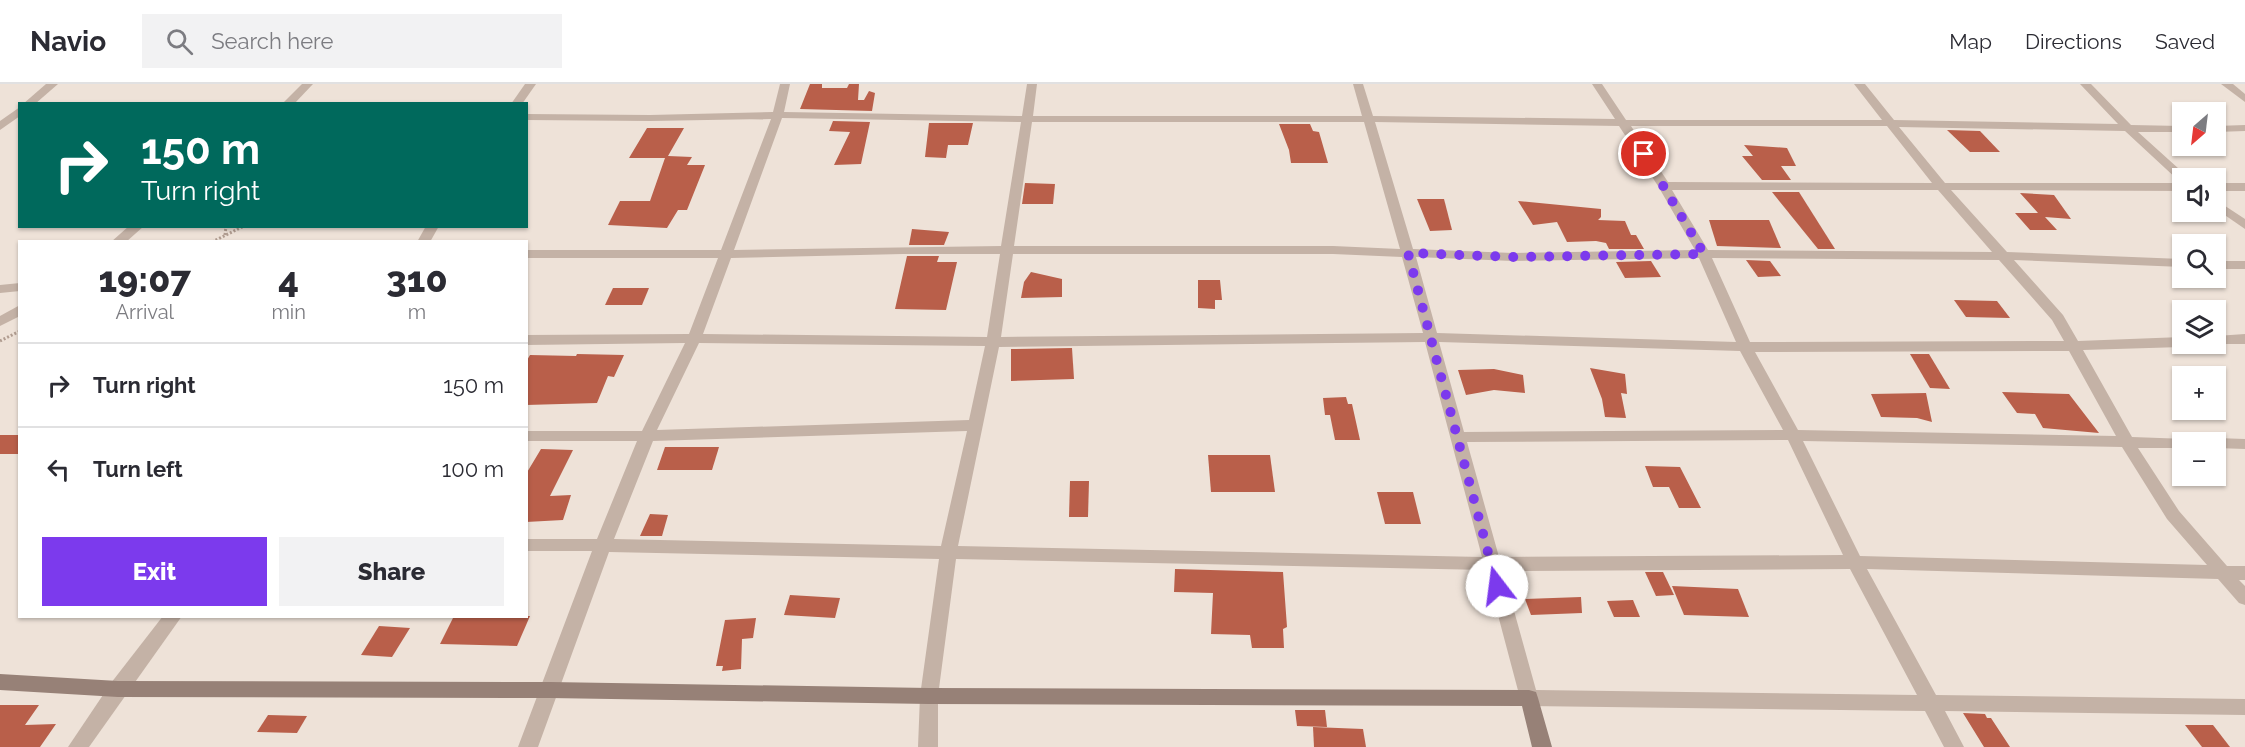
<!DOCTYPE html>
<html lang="en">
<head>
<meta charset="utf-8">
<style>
	:root { --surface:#fff; --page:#f2f2f3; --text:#2b2b33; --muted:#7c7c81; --line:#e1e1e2; --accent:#7c3aed }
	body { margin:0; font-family:Raleway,sans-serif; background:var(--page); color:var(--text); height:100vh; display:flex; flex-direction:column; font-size:22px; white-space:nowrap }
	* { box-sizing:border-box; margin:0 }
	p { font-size:20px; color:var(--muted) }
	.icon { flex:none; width:33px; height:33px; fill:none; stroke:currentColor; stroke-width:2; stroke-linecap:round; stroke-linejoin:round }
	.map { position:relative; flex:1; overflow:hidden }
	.drawer { position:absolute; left:18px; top:156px; width:510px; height:378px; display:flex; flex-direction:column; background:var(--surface); border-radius:0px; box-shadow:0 2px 4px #0004 }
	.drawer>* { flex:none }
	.banner { position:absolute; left:18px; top:18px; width:510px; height:126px; border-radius:0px; box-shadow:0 2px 4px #0004; background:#00695c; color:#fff; overflow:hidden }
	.needle { width:39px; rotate:208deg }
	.buttons { position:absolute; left:2172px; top:18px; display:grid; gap:12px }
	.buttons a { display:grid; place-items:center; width:54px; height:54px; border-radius:0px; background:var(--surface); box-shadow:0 2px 4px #0004; font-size:30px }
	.pin { position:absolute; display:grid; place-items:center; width:51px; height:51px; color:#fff; margin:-26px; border:3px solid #fff; border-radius:50%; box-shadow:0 2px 6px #0007 }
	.me { position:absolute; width:66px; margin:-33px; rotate:345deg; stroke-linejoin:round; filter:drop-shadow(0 0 4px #0008) }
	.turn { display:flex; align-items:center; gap:21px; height:126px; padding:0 24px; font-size:27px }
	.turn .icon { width:78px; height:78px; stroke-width:2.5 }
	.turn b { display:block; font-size:42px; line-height:51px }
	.eta { display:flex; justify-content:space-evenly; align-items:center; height:102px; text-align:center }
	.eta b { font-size:36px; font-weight:800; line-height:42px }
	.primary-button { display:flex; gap:12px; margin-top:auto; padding:12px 24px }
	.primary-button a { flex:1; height:69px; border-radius:0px; background:var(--accent); color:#fff; font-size:24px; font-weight:800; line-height:69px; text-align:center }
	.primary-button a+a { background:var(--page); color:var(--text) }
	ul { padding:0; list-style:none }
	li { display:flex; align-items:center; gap:18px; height:84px; padding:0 24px; border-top:2px solid var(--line) }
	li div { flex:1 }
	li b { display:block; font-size:22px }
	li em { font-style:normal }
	header { display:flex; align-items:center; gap:36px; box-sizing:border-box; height:84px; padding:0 30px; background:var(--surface); border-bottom:2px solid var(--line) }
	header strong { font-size:28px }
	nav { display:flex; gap:33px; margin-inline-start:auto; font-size:21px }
	.search { width:420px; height:54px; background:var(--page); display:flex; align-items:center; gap:15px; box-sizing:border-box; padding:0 21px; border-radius:0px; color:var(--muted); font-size:22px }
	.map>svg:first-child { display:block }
</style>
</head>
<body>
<header>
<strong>Navio</strong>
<div class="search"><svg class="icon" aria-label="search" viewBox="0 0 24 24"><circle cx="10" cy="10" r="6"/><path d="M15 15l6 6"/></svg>Search here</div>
<nav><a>Map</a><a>Directions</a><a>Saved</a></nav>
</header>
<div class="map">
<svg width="2245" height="663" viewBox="0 0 2245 663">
	<rect width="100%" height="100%" fill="#eee2d8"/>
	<!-- building -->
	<g fill="#b95f4a">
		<polygon points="810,0 822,0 822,4 847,4 849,0 859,0 858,16 864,16 869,7 875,9 872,27 800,25"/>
		<polygon points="833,37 870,38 861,80 834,81 850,48 829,47"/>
		<polygon points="929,39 973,39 968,61 948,61 946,74 925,73"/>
		<polygon points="1279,40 1310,40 1313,47 1319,48 1328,79 1291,79 1289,66"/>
		<polygon points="647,44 684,44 668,72 692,73 687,81 705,81 687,126 678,126 667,144 608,141 620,117 650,117 665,74 629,74"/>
		<polygon points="1947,46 1980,47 2000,68 1970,68"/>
		<polygon points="1744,61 1787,64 1796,82 1781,82 1791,96 1762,96 1742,72 1753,72"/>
		<polygon points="1025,99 1055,100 1053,120 1022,120"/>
		<polygon points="1772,108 1799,108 1835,165 1818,165"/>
		<polygon points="2020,109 2054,111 2071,135 2045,133 2057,146 2030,146 2015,129 2038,129"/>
		<polygon points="1417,115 1444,115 1452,146 1430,147"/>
		<polygon points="1518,117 1601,125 1601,133 1598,136 1625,137 1631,151 1636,151 1644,165 1609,165 1606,159 1596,157 1567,158 1557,138 1533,141"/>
		<polygon points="1709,136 1769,136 1781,164 1717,162"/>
		<polygon points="912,145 949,148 944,161 909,161"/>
		<polygon points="907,172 939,172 937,178 957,178 946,226 895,225"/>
		<polygon points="1746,176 1770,177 1781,192 1758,193"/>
		<polygon points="1651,177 1661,193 1625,194 1616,178"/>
		<polygon points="1031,188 1062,195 1062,213 1021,214 1024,198"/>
		<polygon points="1198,196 1220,196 1222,216 1215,216 1215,225 1198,224"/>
		<polygon points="613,204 649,204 642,221 605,221"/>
		<polygon points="1954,216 1997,217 2010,234 1966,233"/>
		<polygon points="1072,264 1074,295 1011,297 1011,265"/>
		<polygon points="577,270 624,271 614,293 608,292 597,319 526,321 526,278 530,271 576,272"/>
		<polygon points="1910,270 1929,270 1950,305 1930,304"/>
		<polygon points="1590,284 1625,290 1627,310 1621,309 1626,334 1605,333 1602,315"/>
		<polygon points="1494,285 1523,291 1525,309 1494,306 1466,311 1458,286"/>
		<polygon points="2002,308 2069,310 2099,349 2043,344 2035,330 2017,329"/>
		<polygon points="1926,309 1932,338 1917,334 1881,333 1871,310"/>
		<polygon points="1346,313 1348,320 1352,320 1360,356 1335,356 1330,331 1325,331 1323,314"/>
		<rect x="0" y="351" width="20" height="19"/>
		<polygon points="665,363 719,363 712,386 657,386"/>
		<polygon points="541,365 573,366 550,412 571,411 563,436 526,438 526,390"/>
		<polygon points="1208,371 1270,371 1275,408 1211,408"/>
		<polygon points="1645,382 1680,383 1701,424 1679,424 1669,403 1653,403"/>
		<polygon points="1070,397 1089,397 1088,433 1069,433"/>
		<polygon points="1377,408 1413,408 1421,440 1385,440"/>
		<polygon points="650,430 668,431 662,452 640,452"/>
		<polygon points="1175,485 1283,488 1287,543 1283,545 1284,564 1252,564 1250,551 1211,550 1213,509 1174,508"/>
		<polygon points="1645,488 1663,488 1674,511 1656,512"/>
		<polygon points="1672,502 1738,505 1749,533 1684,531"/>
		<polygon points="790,511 840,514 835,534 784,531"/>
		<polygon points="1581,513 1582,529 1531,531 1525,515"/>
		<polygon points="1633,516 1640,533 1614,533 1607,517"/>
		<polygon points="454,532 530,532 517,562 440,560"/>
		<polygon points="756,534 753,554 742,555 741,585 722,587 723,582 716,582 725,536"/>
		<polygon points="379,542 410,544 392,573 361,571"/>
		<polygon points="0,621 39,621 25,641 56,640 40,663 0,663"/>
		<polygon points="1295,626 1325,626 1327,643 1297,642"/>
		<polygon points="1963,629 1985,630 1987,634 1991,634 2010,663 1984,663"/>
		<polygon points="268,631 307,632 297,649 257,648"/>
		<polygon points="2185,641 2213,641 2230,663 2202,663"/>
		<polygon points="1313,643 1363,645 1366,663 1314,663"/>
	</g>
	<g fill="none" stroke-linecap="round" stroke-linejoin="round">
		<!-- path -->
		<g stroke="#b09c90" stroke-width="3" stroke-dasharray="2 2" stroke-linecap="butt">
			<polyline points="225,151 226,142"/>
			<polyline points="212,158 244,142"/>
			<polyline points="0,257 20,247"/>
		</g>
		<!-- street -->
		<g fill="#c4b2a6" fill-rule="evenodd">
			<polygon points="46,0 58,0 35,20 23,20"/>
			<polygon points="302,0 313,0 294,20 282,20"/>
			<polygon points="525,0 536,0 522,20 511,20"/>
			<path d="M780 0H790L784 28 1022 32 1027 0H1037L1033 32H1362L1353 0H1363L1373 32 1615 35 1592 0H1602L1626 36H1882L1854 0H1865L1894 36 2118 40 2080 0H2091L2131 41 2182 42V48H2138L2189 94 2179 97 2125 47 1899 43 1945 99H2182V107L1951 106 2007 168 2182 175V183L2014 176 2063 231 2078 257 2182 253V260H2188L2182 263 2083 266 2132 353 2187 355 2189 358H2182V364H2138L2179 427 2227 482H2245V496H2239L2245 502V521L2239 519 2218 495 1867 485 1936 611 2245 615V631L1945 627 1964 663H1944L1925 627 1529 622 1522 620 1520 614 1486 486 956 475 938 612V663H918L920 612 939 475 609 468 538 663H518L592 467H526V455H597L637 357H526V347H642L685 259 526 261V251L689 250 718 174H526V166H721L771 35 650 37 526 36V30L650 31 773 28ZM782 34 1021 38 1001 162 734 166ZM1032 38H1364L1400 165 1333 162H1014ZM1375 38 1619 42 1658 102 1695 166 1513 169 1413 165ZM1631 42H1887L1932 99 1668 98ZM1672 106H1938L1992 168 1708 166ZM903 170H1000L987 253 703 250 731 174ZM1013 170H1333L1402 173 1423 249 1001 253ZM1416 173 1513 177 1699 174 1736 258 1437 249ZM1712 174 1999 176 2052 236 2064 257 1750 258ZM1425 258 1482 473 958 462 999 263ZM1439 258 1740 267 1783 346 1464 348ZM699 259 985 262 969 336 657 346ZM2069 267 2116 352 1798 346 1755 268ZM967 347 941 462 614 455 653 357ZM1788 356 1843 471 1499 473 1467 358ZM1803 357 2122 363 2167 435 2207 481 1860 472ZM1850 485 1917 611 1536 606 1503 487Z"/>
			<polygon points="2221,0 2233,0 2245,10 2245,18"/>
			<polygon points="20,23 20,32 0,46 0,37"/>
			<polygon points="2245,41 2245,47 2216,48 2216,42"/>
			<rect x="2216" y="99" width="29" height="8"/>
			<polygon points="2216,116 2245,135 2245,145 2216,125"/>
			<polygon points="129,142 144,142 126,158 111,158"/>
			<polygon points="426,142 439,142 430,158 417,158"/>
			<rect x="2216" y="177" width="29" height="8"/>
			<polygon points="20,199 20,207 0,209 0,201"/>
			<polygon points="20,221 20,232 0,242 0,232"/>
			<polygon points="2245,250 2245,260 2212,260 2216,260 2216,252"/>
			<polygon points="2216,354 2245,355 2245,365 2216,364 2216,358 2209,358"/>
			<polygon points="163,532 182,532 89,663 68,663 111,599"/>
		</g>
		<!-- secondary -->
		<polygon fill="#978177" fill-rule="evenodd" points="0,590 118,597 550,598 929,604 1529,606 1536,608 1538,614 1552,663 1532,663 1522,622 929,620 550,614 118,613 0,606"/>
	</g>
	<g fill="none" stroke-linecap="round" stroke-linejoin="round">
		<!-- route -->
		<polyline stroke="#7c3aed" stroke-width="10" stroke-dasharray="0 18" points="1497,502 1408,169 1513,173 1704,170 1644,70"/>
	</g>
</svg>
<div class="buttons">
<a><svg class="needle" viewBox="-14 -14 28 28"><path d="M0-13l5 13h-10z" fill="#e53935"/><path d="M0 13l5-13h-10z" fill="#7c7c81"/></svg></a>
<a><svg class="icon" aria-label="sound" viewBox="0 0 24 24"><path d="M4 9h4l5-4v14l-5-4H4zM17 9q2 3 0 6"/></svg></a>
<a><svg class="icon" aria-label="search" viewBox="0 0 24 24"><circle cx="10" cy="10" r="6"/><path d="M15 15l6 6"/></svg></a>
<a><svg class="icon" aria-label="layers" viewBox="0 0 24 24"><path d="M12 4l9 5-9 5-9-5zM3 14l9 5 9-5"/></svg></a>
<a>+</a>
<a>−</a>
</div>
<div class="pin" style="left:1644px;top:70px;background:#d93025"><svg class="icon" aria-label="arrive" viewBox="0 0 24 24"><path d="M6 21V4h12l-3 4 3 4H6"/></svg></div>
<svg class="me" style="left:1497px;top:502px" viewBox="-20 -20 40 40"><circle r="19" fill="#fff"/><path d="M0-13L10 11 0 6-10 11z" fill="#7c3aed"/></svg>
<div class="banner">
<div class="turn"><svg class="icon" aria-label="right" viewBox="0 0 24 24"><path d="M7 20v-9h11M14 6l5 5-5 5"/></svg><div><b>150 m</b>Turn right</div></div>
</div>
<section class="drawer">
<div class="eta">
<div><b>19:07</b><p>Arrival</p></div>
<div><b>4</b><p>min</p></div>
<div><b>310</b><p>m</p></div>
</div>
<ul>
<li><svg class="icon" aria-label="right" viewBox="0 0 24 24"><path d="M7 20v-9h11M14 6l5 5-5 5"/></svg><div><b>Turn right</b></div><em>150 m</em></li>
<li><svg class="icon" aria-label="left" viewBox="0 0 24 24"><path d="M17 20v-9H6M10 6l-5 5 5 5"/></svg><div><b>Turn left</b></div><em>100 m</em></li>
</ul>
<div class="primary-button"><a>Exit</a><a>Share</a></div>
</section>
</div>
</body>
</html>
